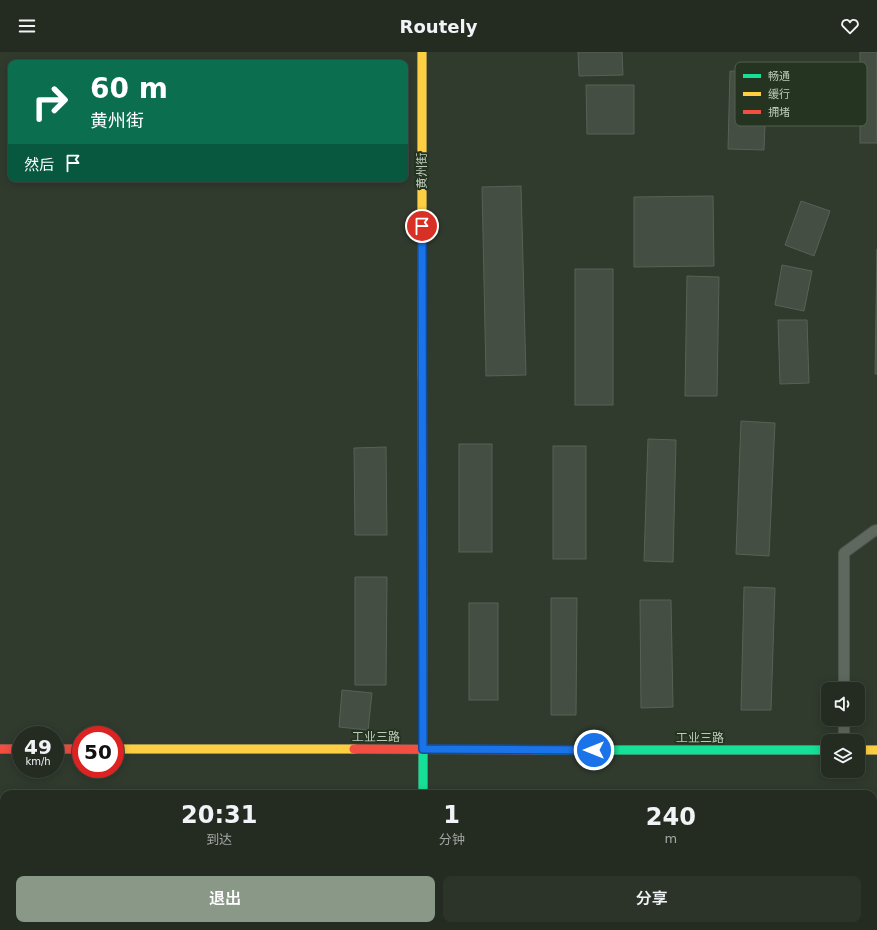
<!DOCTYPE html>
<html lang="zh">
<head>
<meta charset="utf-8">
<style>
	:root { --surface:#242c22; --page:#2c342a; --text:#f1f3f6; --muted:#a3a7a5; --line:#414840; --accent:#8a9888 }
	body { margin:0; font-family:"DejaVu Sans","Noto Sans SC",sans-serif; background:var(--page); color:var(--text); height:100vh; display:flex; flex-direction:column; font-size:15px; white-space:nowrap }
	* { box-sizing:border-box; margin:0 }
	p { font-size:13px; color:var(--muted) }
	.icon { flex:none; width:22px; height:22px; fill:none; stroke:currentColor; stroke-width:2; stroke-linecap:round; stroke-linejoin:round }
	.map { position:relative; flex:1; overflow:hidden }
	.drawer { position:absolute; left:0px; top:738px; width:877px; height:140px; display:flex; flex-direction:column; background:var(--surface); border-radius:12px 12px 0 0; box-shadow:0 2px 10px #0003,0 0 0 1px var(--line) }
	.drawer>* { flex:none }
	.top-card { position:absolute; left:8px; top:8px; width:400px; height:122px; border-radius:8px; box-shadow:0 2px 10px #0003,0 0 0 1px var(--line); background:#0b6e4f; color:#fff; overflow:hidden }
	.controls { position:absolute; left:821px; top:630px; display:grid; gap:8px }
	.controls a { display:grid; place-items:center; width:44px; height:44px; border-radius:8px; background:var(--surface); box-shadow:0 2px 10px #0003,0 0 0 1px var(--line); font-size:20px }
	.speed { position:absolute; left:12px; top:674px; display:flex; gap:8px; font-size:20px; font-weight:700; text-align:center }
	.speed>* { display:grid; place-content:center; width:52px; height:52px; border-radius:50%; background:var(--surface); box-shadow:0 2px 10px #0003,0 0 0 1px var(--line); line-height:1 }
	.speed small { font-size:10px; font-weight:400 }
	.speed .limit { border:6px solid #d22; background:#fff; color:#111 }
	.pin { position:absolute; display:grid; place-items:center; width:34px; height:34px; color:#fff; margin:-17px; border:2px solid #fff; border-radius:50%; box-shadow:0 1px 4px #0007 }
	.me { position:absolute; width:44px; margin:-22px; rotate:270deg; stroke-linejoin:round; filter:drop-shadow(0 0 3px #0008) }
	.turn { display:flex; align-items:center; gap:14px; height:84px; padding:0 16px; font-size:18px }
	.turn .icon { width:52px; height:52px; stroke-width:2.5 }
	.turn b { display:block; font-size:28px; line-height:34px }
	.then { display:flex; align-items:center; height:38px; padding:0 16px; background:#0003; gap:8px; font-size:15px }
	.eta { display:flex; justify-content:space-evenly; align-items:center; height:68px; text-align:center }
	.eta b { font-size:24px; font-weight:600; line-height:28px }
	.action { display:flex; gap:8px; margin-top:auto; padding:8px 16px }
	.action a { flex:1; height:46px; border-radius:8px; background:var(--accent); color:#fff; font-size:16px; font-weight:600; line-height:46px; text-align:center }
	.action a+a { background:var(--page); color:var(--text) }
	header { display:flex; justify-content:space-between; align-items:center; height:52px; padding:0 16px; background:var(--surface); font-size:18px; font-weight:600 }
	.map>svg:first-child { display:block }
</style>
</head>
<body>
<header><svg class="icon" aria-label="menu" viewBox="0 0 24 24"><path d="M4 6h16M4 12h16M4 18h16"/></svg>Routely<svg class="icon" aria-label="heart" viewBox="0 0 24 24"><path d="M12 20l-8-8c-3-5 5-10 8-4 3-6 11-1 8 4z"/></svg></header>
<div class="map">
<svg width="877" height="878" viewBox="0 0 877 878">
	<rect width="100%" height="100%" fill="#303a2d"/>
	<!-- building -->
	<g fill="#454e42" stroke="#586156">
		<polygon points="578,0 622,0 623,23 579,24"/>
		<rect x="860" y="0" width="17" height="91"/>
		<polygon points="730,19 767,20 764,98 728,97"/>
		<polygon points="586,33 634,33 634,82 587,82"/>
		<polygon points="521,134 526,323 486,324 482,135"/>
		<polygon points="713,144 714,214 634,215 634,145"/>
		<polygon points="801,149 830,159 814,204 785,193"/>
		<polygon points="877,197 877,322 875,322"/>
		<polygon points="782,213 812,219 804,259 775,253"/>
		<rect x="575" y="217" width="38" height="136"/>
		<polygon points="687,224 719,225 717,344 685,344"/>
		<polygon points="778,268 807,268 809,331 780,332"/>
		<polygon points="741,369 775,371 769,504 736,502"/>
		<polygon points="648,387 676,388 673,510 644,509"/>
		<rect x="459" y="392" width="33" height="108"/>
		<rect x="553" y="394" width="33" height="113"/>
		<polygon points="386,395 387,483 355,483 354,396"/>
		<polygon points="355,525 387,525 386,633 355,633"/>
		<polygon points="744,535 775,536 771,658 741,658"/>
		<polygon points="551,546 577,546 576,663 551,663"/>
		<polygon points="640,548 671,548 673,655 641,656"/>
		<rect x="469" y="551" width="29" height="97"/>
		<polygon points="342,638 372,641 368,678 339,675"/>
		<rect x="280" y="874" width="28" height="4"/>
		<rect x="359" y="874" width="29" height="4"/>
		<rect x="475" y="874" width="28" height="4"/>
		<rect x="658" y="874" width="34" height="4"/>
		<rect x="793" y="874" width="28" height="4"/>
	</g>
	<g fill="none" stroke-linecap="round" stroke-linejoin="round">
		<defs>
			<g id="lane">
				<polyline points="844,637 844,501 874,479 877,478"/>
				<polyline points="844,667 844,689"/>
			</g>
			<polyline id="street" points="423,874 423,878"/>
			<g id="fast">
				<polyline points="423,547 423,742"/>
				<polyline points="535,698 828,698"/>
			</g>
			<g id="slow">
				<polyline points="422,0 422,326"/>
				<polyline points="115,697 354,697"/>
				<polyline points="858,698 877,698"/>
			</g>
			<g id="jam">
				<polyline points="422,326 423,547"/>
				<polyline points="0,697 21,697"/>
				<polyline points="55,697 81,697"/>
				<polyline points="354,697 535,698"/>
			</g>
		</defs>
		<!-- lane casing -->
		<use href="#lane" stroke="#4d574b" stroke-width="12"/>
		<!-- street casing -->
		<use href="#street" stroke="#4d574b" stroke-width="20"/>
		<!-- fast casing -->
		<use href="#fast" stroke="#4d574b" stroke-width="10"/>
		<!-- slow casing -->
		<use href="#slow" stroke="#4d574b" stroke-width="10"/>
		<!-- jam casing -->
		<use href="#jam" stroke="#4d574b" stroke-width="10"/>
		<!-- lane -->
		<use href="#lane" stroke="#5f685e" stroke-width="10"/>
		<!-- street -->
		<use href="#street" stroke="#5f685e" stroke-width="19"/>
		<!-- fast -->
		<use href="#fast" stroke="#16e098" stroke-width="9"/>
		<!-- slow -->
		<use href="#slow" stroke="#ffcf43" stroke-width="9"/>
		<!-- jam -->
		<use href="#jam" stroke="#f24e42" stroke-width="9"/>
	</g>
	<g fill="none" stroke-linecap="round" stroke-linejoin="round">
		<defs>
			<polyline id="route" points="422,174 423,697 594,698"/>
		</defs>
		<!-- route casing -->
		<use href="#route" stroke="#114b97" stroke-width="10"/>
		<!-- route -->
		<use href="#route" stroke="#1a73e8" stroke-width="7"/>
	</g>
	<g text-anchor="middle" stroke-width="4" stroke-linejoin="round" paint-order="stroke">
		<!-- street labels -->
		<g font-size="12" fill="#bbcab9" stroke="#243421">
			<text transform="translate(422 119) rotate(-90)" y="4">黄州街</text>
			<text x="376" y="689">工业三路</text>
			<text x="700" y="690">工业三路</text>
		</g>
	</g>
	<!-- legend -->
	<rect x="735" y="10" width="132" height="64" rx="6" fill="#243421" stroke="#51614f" stroke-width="1"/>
	<rect x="743" y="22" width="18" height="4" fill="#16e098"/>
	<rect x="743" y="40" width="18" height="4" fill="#ffcf43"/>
	<rect x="743" y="58" width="18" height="4" fill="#f24e42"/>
	<g font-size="11" fill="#bbcab9">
		<text x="768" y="28">畅通</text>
		<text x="768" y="46">缓行</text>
		<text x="768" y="64">拥堵</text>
	</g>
</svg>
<div class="controls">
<a><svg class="icon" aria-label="sound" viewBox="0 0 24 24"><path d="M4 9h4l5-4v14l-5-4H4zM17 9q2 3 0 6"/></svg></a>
<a><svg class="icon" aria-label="layers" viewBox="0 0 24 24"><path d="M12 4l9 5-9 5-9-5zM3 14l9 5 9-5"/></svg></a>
</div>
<div class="speed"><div>49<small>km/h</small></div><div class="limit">50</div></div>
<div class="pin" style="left:422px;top:174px;background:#d93025"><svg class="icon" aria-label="arrive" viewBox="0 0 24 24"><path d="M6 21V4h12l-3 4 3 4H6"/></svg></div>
<svg class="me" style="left:594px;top:698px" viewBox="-20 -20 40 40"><circle r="17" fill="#1a73e8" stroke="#fff" stroke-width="3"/><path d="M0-11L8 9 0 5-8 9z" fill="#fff"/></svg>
<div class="top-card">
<div class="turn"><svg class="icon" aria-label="right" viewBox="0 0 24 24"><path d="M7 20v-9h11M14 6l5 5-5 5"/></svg><div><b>60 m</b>黄州街</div></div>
<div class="then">然后<svg class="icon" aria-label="arrive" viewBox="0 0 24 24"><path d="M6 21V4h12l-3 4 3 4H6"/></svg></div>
</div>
<section class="drawer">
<div class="eta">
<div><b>20:31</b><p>到达</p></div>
<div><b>1</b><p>分钟</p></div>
<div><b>240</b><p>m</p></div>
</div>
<div class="action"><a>退出</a><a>分享</a></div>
</section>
</div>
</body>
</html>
